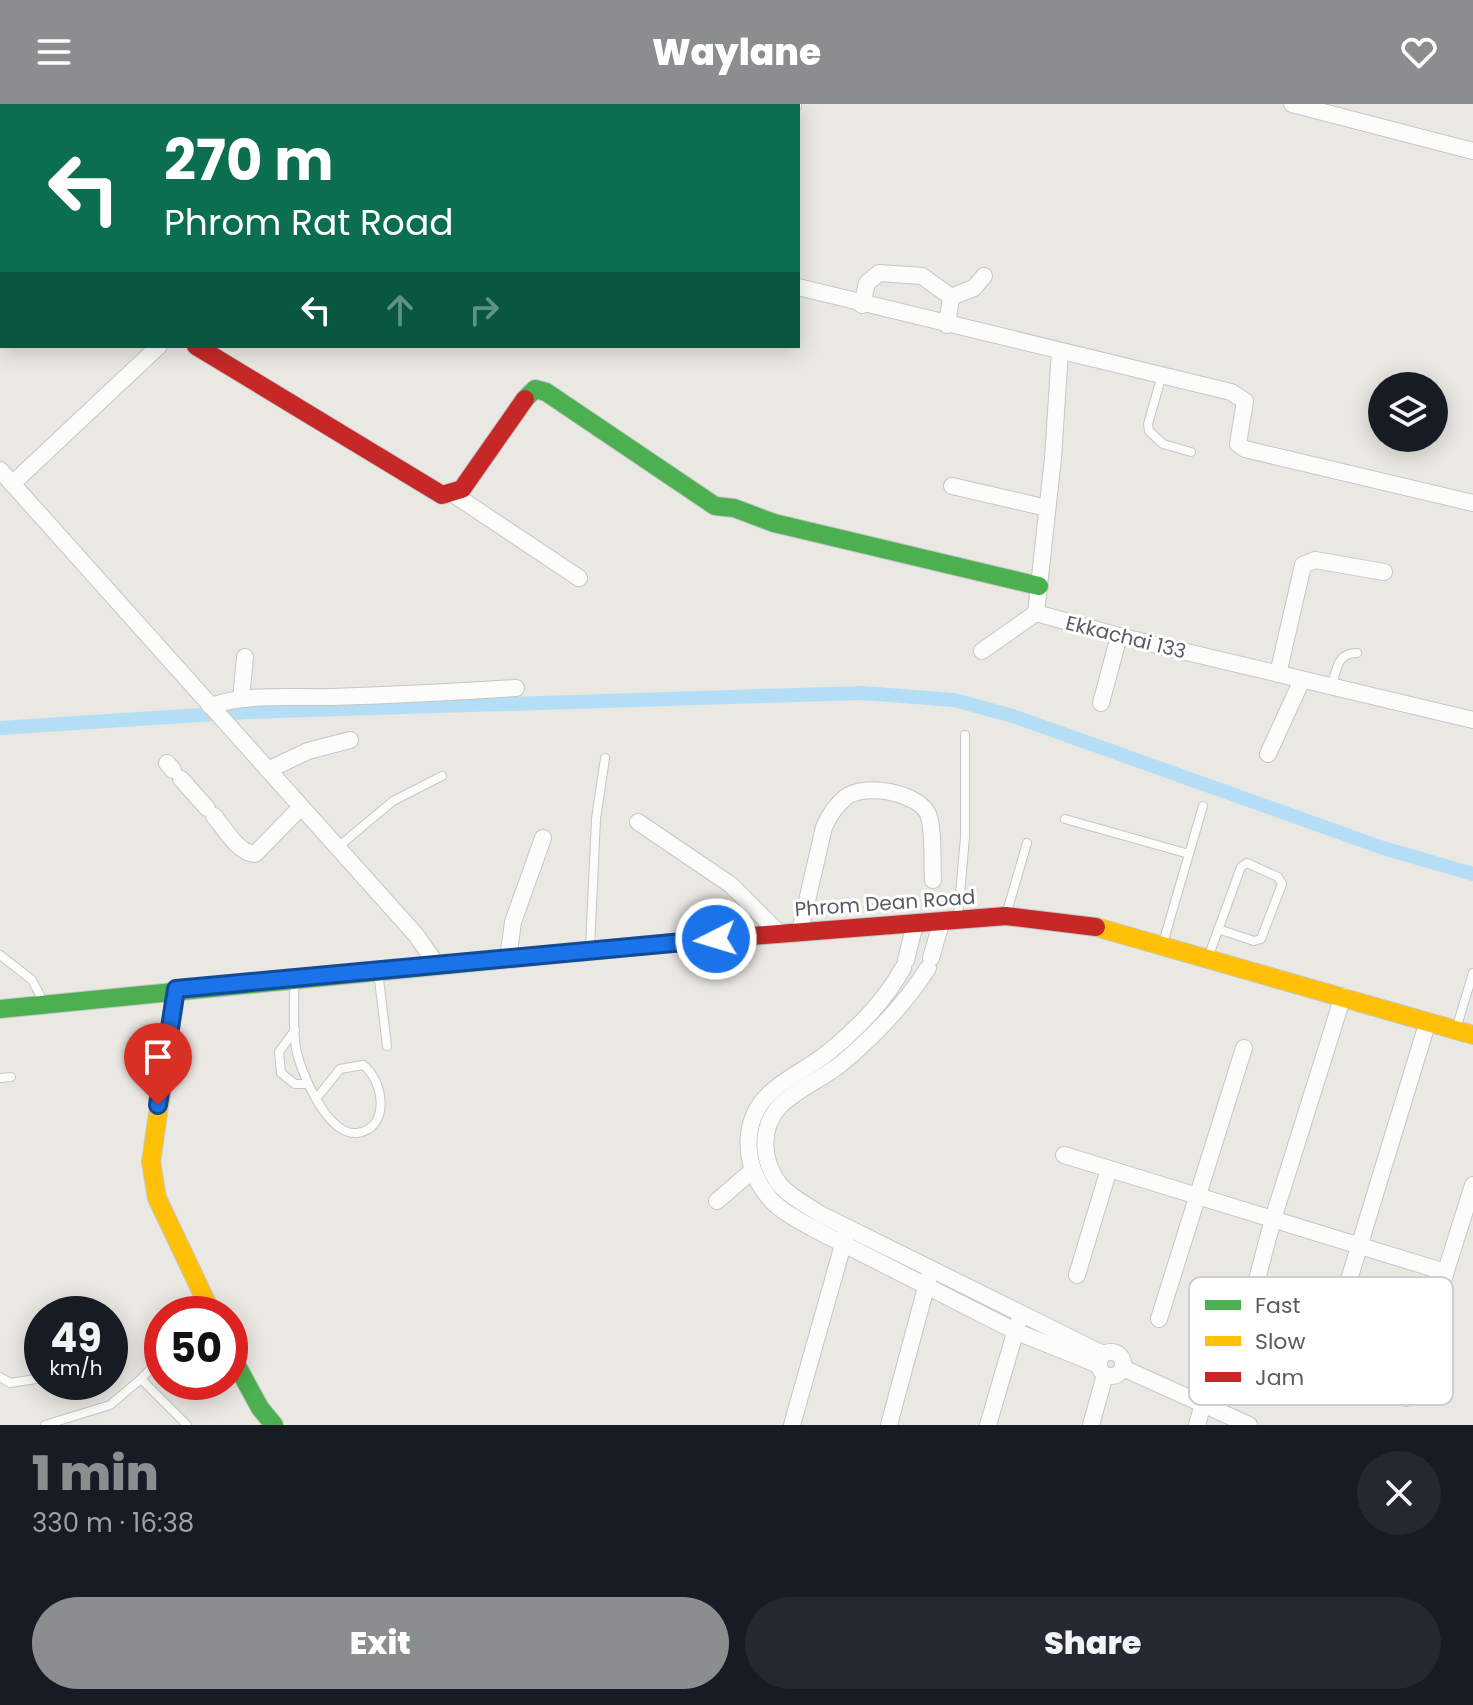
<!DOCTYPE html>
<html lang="en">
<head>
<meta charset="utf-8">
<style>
	:root { --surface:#171b24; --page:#242831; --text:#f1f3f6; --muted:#9ea1a6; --accent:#8b8e8f }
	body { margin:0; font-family:Poppins,sans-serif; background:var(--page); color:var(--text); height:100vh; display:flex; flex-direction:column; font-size:30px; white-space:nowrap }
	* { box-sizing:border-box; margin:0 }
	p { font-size:26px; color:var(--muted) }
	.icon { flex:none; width:44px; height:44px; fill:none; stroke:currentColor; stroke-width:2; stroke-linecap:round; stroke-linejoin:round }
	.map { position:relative; height:1321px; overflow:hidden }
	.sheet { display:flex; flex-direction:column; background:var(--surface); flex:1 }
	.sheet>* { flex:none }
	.hud { position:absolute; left:0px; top:0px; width:800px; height:244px; box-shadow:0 4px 20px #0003; background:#0b6e4f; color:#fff; overflow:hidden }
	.controls { position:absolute; left:1368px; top:268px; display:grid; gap:16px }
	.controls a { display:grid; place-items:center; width:80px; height:80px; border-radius:50%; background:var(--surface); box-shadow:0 4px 20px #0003; font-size:40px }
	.speed { position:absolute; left:24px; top:1192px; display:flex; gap:16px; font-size:40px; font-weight:700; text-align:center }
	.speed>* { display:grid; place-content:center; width:104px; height:104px; border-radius:50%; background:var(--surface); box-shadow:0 4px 20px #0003; line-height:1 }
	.speed small { font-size:20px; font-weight:400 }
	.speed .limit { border:12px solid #d22; background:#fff; color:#111 }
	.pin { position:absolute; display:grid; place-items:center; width:68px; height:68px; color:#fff; margin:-82px -34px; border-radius:50% 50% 50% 0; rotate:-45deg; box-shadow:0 0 8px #0007 }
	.pin .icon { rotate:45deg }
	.me { position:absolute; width:88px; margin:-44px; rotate:265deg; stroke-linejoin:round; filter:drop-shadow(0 0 6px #0008) }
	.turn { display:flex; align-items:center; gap:28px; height:168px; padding:0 32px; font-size:36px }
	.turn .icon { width:104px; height:104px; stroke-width:2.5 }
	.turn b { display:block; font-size:56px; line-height:68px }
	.lanes { display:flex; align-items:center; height:76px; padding:0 32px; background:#0003; justify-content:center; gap:40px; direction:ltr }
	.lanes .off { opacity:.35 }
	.round { display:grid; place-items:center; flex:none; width:84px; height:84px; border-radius:42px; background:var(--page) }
	.headline { display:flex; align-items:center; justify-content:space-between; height:136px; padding:0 32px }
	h1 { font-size:48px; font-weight:800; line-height:60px; color:var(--accent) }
	.button { display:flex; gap:16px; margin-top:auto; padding:16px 32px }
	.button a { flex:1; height:92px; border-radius:48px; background:var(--accent); color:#fff; font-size:32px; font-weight:800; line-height:92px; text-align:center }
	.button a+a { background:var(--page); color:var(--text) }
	header { display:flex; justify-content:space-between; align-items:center; height:104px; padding:0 32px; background:var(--accent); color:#fff; font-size:36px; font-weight:800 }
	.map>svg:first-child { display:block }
</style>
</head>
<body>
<header><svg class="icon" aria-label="menu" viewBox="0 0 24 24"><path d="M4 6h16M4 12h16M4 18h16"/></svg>Waylane<svg class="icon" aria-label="heart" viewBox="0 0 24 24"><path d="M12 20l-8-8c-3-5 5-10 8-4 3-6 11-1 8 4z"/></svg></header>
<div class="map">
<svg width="1473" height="1321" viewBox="0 0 1473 1321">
	<rect width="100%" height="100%" fill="#eae8e2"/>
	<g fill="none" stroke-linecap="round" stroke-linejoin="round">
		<!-- canal -->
		<polyline stroke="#b4def6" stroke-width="14" points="0,624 246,608 863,589 954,596 1013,612 1383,744 1473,770"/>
		<defs>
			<g id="lane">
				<polyline points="1162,271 1148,320 1149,327 1163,340 1191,348"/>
				<path d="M1332 581C1337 565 1337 549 1357 549"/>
				<polyline points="1065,715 1189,750"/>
				<polyline points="338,743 393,697 442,672"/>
				<polyline points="1006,811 1027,739"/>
				<polyline points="958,813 965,733 965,631"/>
				<polyline points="1163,839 1203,702"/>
				<polyline points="590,844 596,715 605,654"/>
				<polyline points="0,851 32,876 44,899"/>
				<polyline points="1209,851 1241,763 1247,759 1278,773 1282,780 1261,835 1254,837 1218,825"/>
				<polyline points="378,867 387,942"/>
				<path d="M294 876C295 898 292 922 296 944 300 967 327 1032 357 1029 391 1025 384 976 363 961L340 965 316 995"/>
				<polyline points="1456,925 1473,869"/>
				<polyline points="295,926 279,948 281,969 295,980 308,980"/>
				<polyline points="0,974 11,973"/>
				<polyline points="1434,1209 1449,1212"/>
				<polyline points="162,1253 141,1275 187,1321"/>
				<polyline points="0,1273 10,1279 42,1274"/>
				<polyline points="45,1321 110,1301 141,1275"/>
			</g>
			<g id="street">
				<polyline points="249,0 250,2"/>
				<polyline points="518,0 521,2"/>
				<polyline points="709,0 711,2"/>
				<polyline points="1292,0 1473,47"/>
				<polyline points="746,2 747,0"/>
				<polyline points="793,2 793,0"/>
				<polyline points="798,183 1231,288 1245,297 1238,340 1245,345 1473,399"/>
				<polyline points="951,193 974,184 984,172"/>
				<polyline points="862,201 867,179 879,169 922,172 951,193 947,221"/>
				<polyline points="0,366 416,831 437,861"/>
				<polyline points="12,380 159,242"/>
				<polyline points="952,382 1047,404"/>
				<polyline points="453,390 579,474"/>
				<polyline points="1036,509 1119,532 1473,616"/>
				<polyline points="1036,509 1053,354 1060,247"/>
				<polyline points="982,547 1036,509"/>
				<polyline points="1278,570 1303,461 1315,456 1384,468"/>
				<polyline points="241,595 245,553"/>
				<polyline points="1101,599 1119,532"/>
				<path d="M210 602C250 589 291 594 332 593 393 591 455 588 516 584"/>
				<polyline points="1268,650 1302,576"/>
				<polyline points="167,659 173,666"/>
				<polyline points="268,666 308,647 350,636"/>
				<polyline points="181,675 207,704"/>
				<path d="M214 712C225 725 238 749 255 750L301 703"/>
				<polyline points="638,718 731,781 779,829"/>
				<path d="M800 827 824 723C829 712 836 701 846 693 866 679 914 688 927 708 934 719 932 761 933 776"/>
				<polyline points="931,854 942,816"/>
				<polyline points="508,855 513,818 543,734"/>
				<polyline points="906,856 915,820"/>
				<path d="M903 864C886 895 858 924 830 947 811 963 787 973 769 990 740 1018 744 1062 767 1091 778 1106 797 1115 812 1124L1017 1228 1099 1261"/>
				<path d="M928 864C905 900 873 933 841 960 822 975 797 985 780 1002 759 1024 762 1058 780 1081 790 1093 807 1101 820 1110L1103 1250"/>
				<polyline points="1064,1051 1445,1168"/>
				<polyline points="717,1097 753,1066"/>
				<polyline points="1077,1171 1109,1065"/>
				<polyline points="1159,1215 1244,944"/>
				<circle cx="1111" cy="1260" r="12"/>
				<polyline points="1237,1251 1273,1115 1343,892"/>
				<polyline points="1123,1264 1249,1321"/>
				<polyline points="1318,1277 1428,917"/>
				<polyline points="1406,1294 1473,1081"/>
				<polyline points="792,1321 846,1130"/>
				<polyline points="889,1321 929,1172"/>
				<polyline points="988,1321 1018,1219"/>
				<polyline points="1091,1321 1105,1271"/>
				<polyline points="1197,1321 1203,1300"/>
			</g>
			<g id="fast">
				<polyline points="525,295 535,285 546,288 715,402 734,404 774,419 1039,482"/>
				<polyline points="0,905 701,836"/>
				<polyline points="230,1249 260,1304 274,1321"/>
			</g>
			<g id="slow">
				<polyline points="1096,823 1473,931"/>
				<polyline points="176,885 151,1058 157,1094 212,1210"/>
			</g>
			<g id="jam">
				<polyline points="196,242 442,391 462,385 525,295"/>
				<polyline points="701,836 1006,812 1096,823"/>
			</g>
		</defs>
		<!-- lane casing -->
		<use href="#lane" stroke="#c6c6c5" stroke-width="10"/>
		<!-- street casing -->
		<use href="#street" stroke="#c6c6c5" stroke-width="18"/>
		<!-- fast casing -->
		<use href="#fast" stroke="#c6c7c6" stroke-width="20"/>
		<!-- slow casing -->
		<use href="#slow" stroke="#c6c7c6" stroke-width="20"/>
		<!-- jam casing -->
		<use href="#jam" stroke="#c6c7c6" stroke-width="20"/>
		<!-- lane -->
		<use href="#lane" stroke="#fcfcfb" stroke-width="8"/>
		<!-- street -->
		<use href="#street" stroke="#fcfcfb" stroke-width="16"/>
		<!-- fast -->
		<use href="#fast" stroke="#4caf50" stroke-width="18"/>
		<!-- slow -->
		<use href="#slow" stroke="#ffc107" stroke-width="18"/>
		<!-- jam -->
		<use href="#jam" stroke="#c62828" stroke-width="18"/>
	</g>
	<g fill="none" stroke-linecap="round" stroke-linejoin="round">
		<defs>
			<polyline id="route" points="158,1001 176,885 716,835"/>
		</defs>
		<!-- route casing -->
		<use href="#route" stroke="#114b97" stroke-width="20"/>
		<!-- route -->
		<use href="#route" stroke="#1a73e8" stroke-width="14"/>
	</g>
	<g text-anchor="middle" stroke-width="6" stroke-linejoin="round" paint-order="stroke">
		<!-- street labels -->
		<g font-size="20" fill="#585d62" stroke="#fff">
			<text transform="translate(1126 533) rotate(14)" y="7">Ekkachai 133</text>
			<text transform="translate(885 799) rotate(-4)" y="7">Phrom Dean Road</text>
		</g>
	</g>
	<!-- legend -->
	<rect x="1189" y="1173" width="264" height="128" rx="12" fill="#fff" stroke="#cdced0" stroke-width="2"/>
	<rect x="1205" y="1196" width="36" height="10" fill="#4caf50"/>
	<rect x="1205" y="1232" width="36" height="10" fill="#ffc107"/>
	<rect x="1205" y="1268" width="36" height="10" fill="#c62828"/>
	<g font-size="22" fill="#585d62">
		<text x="1255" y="1209">Fast</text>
		<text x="1255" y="1245">Slow</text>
		<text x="1255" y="1281">Jam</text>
	</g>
</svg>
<div class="controls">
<a><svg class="icon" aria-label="layers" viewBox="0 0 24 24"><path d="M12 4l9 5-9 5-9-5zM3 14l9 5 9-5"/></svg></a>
</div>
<div class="speed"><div>49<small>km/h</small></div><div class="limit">50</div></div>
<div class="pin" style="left:158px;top:1001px;background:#d93025"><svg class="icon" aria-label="arrive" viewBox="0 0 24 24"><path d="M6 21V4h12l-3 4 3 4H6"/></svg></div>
<svg class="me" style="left:716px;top:835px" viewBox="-20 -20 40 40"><circle r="17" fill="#1a73e8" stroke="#fff" stroke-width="3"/><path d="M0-11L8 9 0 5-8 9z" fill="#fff"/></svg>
<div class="hud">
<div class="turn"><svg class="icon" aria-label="left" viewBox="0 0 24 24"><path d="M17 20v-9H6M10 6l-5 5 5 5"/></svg><div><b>270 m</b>Phrom Rat Road</div></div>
<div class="lanes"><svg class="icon" aria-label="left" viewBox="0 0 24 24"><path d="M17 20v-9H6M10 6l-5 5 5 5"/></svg><svg class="icon off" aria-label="ahead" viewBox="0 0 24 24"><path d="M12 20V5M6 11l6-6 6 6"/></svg><svg class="icon off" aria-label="right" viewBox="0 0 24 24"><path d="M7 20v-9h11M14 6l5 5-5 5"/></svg></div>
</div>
</div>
<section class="sheet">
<div class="headline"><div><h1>1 min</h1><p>330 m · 16:38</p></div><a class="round"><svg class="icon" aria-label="close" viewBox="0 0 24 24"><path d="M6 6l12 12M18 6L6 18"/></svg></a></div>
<div class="button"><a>Exit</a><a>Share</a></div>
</section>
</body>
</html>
